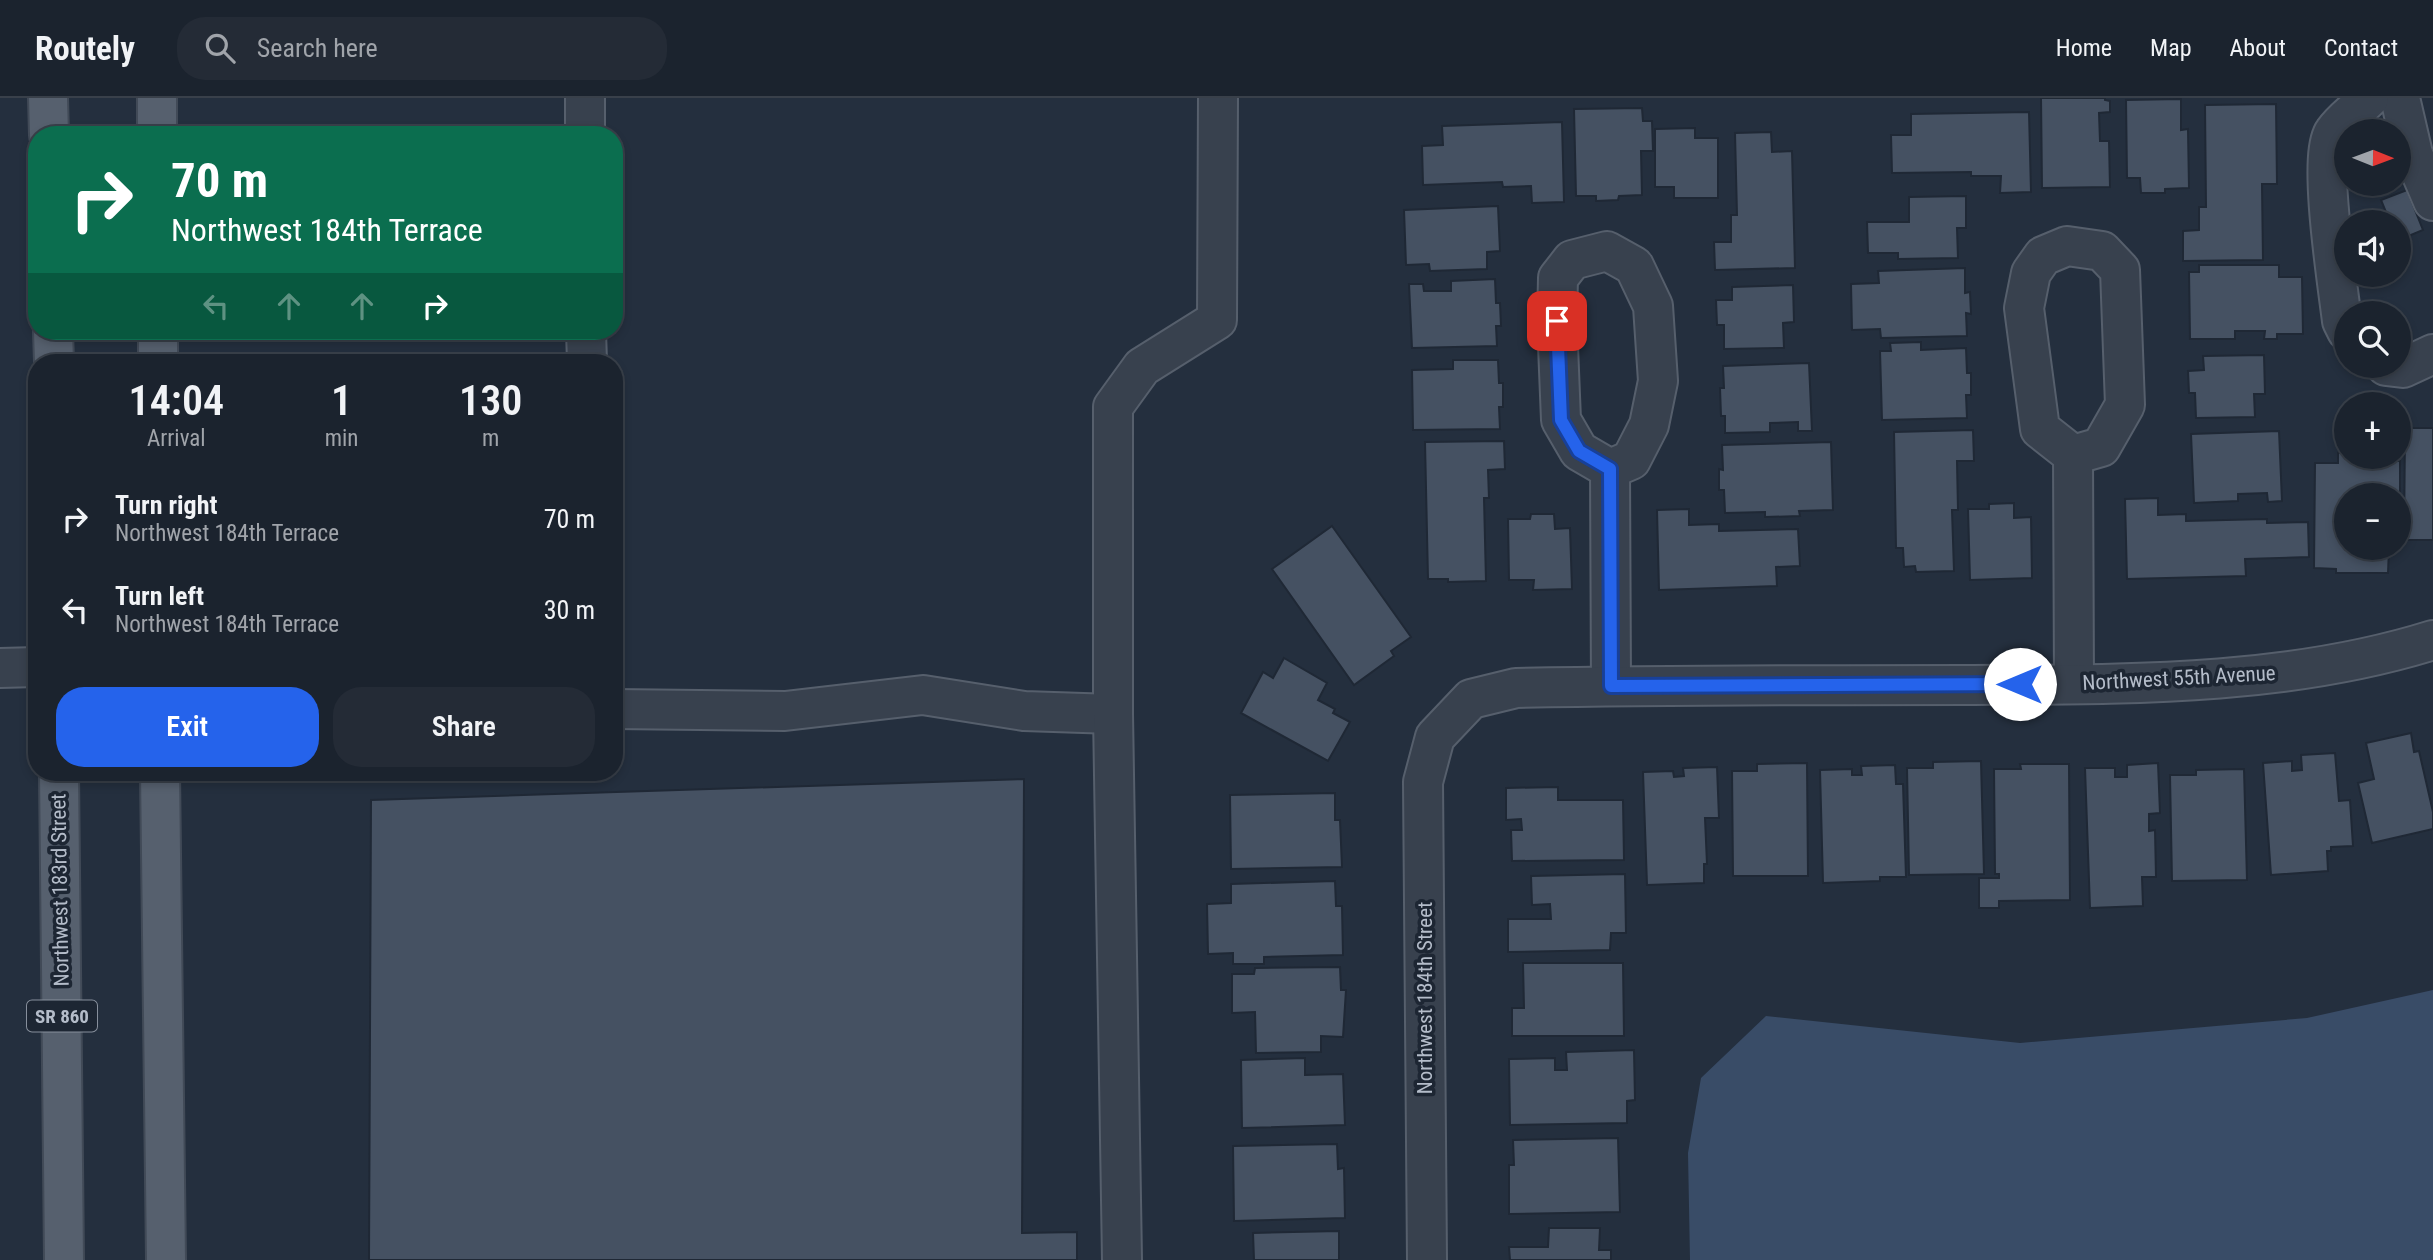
<!DOCTYPE html>
<html lang="en">
<head>
<meta charset="utf-8">
<style>
	:root { --surface:#1b232e; --page:#242b36; --text:#f1f3f6; --muted:#a0a4aa; --line:#39404a; --accent:#2563eb }
	body { margin:0; font-family:"Roboto Condensed",sans-serif; background:var(--page); color:var(--text); height:100vh; display:flex; flex-direction:column; font-size:26px; white-space:nowrap }
	* { box-sizing:border-box; margin:0 }
	p { font-size:23px; color:var(--muted) }
	.icon { flex:none; width:38px; height:38px; fill:none; stroke:currentColor; stroke-width:2; stroke-linecap:round; stroke-linejoin:round }
	.map { position:relative; flex:1; overflow:hidden }
	.details { position:absolute; left:28px; top:256px; width:595px; height:427px; display:flex; flex-direction:column; background:var(--surface); border-radius:28px; box-shadow:0 4px 10px #0003,0 0 0 2px var(--line) }
	.details>* { flex:none }
	.hud { position:absolute; left:28px; top:28px; width:595px; height:214px; border-radius:28px; box-shadow:0 4px 10px #0003,0 0 0 2px var(--line); background:#0b6e4f; color:#fff; overflow:hidden }
	.needle { width:46px; rotate:91deg }
	.buttons { position:absolute; left:2334px; top:21px; display:grid; gap:14px }
	.buttons a { display:grid; place-items:center; width:77px; height:77px; border-radius:50%; background:var(--surface); box-shadow:0 4px 10px #0003,0 0 0 2px var(--line); font-size:35px }
	.pin { position:absolute; display:grid; place-items:center; width:60px; height:60px; color:#fff; margin:-30px; border-radius:14px; box-shadow:0 4px 10px #0006 }
	.me { position:absolute; width:77px; margin:-38px; rotate:270deg; stroke-linejoin:round; filter:drop-shadow(0 0 5px #0008) }
	.turn { display:flex; align-items:center; gap:24px; height:147px; padding:0 28px; font-size:32px }
	.turn .icon { width:91px; height:91px; stroke-width:2.5 }
	.turn b { display:block; font-size:49px; line-height:60px }
	.lanes { display:flex; align-items:center; height:66px; padding:0 28px; background:#0003; justify-content:center; gap:35px; direction:ltr }
	.lanes .off { opacity:.35 }
	.eta { display:flex; justify-content:space-evenly; align-items:center; height:119px; text-align:center }
	.eta b { font-size:42px; font-weight:600; line-height:49px }
	.primary-button { display:flex; gap:14px; margin-top:auto; padding:14px 28px }
	.primary-button a { flex:1; height:80px; border-radius:28px; background:var(--accent); color:#fff; font-size:28px; font-weight:600; line-height:80px; text-align:center }
	.primary-button a+a { background:var(--page); color:var(--text) }
	ul { padding:0; list-style:none }
	li { display:flex; align-items:center; gap:21px; height:91px; padding:0 28px }
	li div { flex:1 }
	li b { display:block; font-size:26px }
	li em { font-style:normal }
	header { display:flex; align-items:center; gap:42px; box-sizing:border-box; height:98px; padding:0 35px; background:var(--surface); border-bottom:2px solid var(--line) }
	header strong { font-size:33px }
	nav { display:flex; gap:38px; margin-inline-start:auto; font-size:24px }
	.search { width:490px; height:63px; background:var(--page); display:flex; align-items:center; gap:18px; box-sizing:border-box; padding:0 24px; border-radius:28px; color:var(--muted); font-size:26px }
	.map>svg:first-child { display:block }
</style>
</head>
<body>
<header>
<strong>Routely</strong>
<div class="search"><svg class="icon" aria-label="search" viewBox="0 0 24 24"><circle cx="10" cy="10" r="6"/><path d="M15 15l6 6"/></svg>Search here</div>
<nav><a>Home</a><a>Map</a><a>About</a><a>Contact</a></nav>
</header>
<div class="map">
<svg width="2433" height="1162" viewBox="0 0 2433 1162">
	<rect width="100%" height="100%" fill="#242f3e"/>
	<!-- water -->
	<polygon fill="#394c67" points="2433,892 2433,1162 1690,1162 1688,1055 1701,980 1766,918 2020,945 2307,920"/>
	<!-- building -->
	<g fill="#455162" stroke="#1f2835" stroke-width="2">
		<polygon points="2041,0 2105,0 2105,2 2110,3 2110,14 2099,15 2100,43 2109,43 2110,89 2042,90"/>
		<polygon points="2181,1 2181,32 2188,31 2189,90 2165,91 2165,95 2141,95 2140,80 2127,80 2126,2"/>
		<polygon points="2276,6 2277,86 2262,86 2263,162 2183,163 2183,133 2199,132 2199,109 2206,109 2205,7"/>
		<polygon points="1642,10 1643,23 1652,23 1653,53 1641,53 1642,97 1619,98 1618,102 1596,103 1596,98 1576,98 1574,11"/>
		<polygon points="2029,14 2031,94 2000,95 2001,78 1971,78 1971,74 1892,75 1891,37 1911,37 1911,16"/>
		<polygon points="1562,24 1564,104 1532,105 1531,88 1503,89 1502,84 1423,87 1422,48 1443,47 1442,28"/>
		<polygon points="1695,30 1695,40 1718,40 1718,100 1674,100 1674,89 1655,89 1655,31"/>
		<polygon points="1771,34 1772,54 1792,53 1795,170 1715,172 1714,144 1731,144 1731,117 1737,117 1735,35"/>
		<polygon points="2407,92 2423,132 2399,142 2399,124 2390,124 2381,102"/>
		<polygon points="1966,98 1966,130 1957,130 1958,160 1898,161 1898,155 1868,155 1867,124 1909,124 1909,99"/>
		<polygon points="1498,108 1500,153 1487,154 1487,171 1430,173 1429,166 1406,167 1404,112"/>
		<polygon points="2199,167 2279,167 2279,179 2302,179 2303,236 2277,236 2277,241 2264,241 2265,233 2235,233 2235,241 2190,241 2189,174 2199,174"/>
		<polygon points="1965,170 1965,195 1970,194 1971,216 1966,215 1967,238 1881,240 1880,231 1852,232 1851,186 1879,185 1878,173"/>
		<polygon points="1495,181 1496,205 1500,205 1501,228 1496,228 1497,248 1412,250 1409,186 1423,186 1424,193 1451,193 1451,183"/>
		<polygon points="1793,187 1794,224 1783,225 1784,250 1724,251 1724,227 1717,227 1716,202 1732,202 1732,189"/>
		<polygon points="1921,244 1921,252 1966,250 1967,275 1971,275 1971,297 1966,297 1967,320 1882,322 1880,253 1891,253 1890,245"/>
		<polygon points="2264,257 2265,296 2254,296 2255,319 2196,320 2195,295 2189,295 2188,273 2204,272 2203,258"/>
		<polygon points="1453,262 1498,262 1499,285 1503,285 1503,309 1499,309 1500,331 1413,332 1412,272 1453,271"/>
		<polygon points="1809,265 1812,333 1798,333 1798,324 1770,325 1770,334 1725,335 1725,318 1721,318 1720,290 1724,290 1723,268"/>
		<polygon points="2405,330 2433,330 2433,442 2404,442"/>
		<polygon points="1973,332 1974,363 1957,363 1958,412 1952,412 1954,473 1916,474 1915,468 1904,469 1903,450 1896,450 1894,334"/>
		<polygon points="2279,333 2282,403 2268,404 2267,395 2238,396 2238,403 2194,405 2191,336"/>
		<polygon points="1504,343 1505,371 1488,372 1489,400 1484,400 1486,483 1448,484 1448,481 1428,481 1425,344"/>
		<polygon points="1831,344 1833,412 1799,413 1800,418 1765,419 1765,414 1725,415 1724,392 1719,392 1719,371 1723,372 1722,347"/>
		<polygon points="2338,355 2347,355 2347,359 2366,359 2365,363 2400,363 2400,422 2399,397 2347,397 2347,450 2389,450 2388,475 2336,475 2336,471 2314,470 2315,365 2338,365"/>
		<polygon points="2158,400 2158,417 2186,416 2186,423 2267,421 2267,425 2308,424 2309,459 2245,461 2246,478 2127,481 2125,401"/>
		<polygon points="2014,405 2014,420 2031,419 2032,480 1970,482 1968,411 1989,411 1989,406"/>
		<polygon points="1689,411 1689,427 1719,426 1719,433 1798,431 1800,468 1776,469 1777,488 1659,492 1657,412"/>
		<polygon points="1531,416 1554,416 1555,431 1570,430 1572,491 1533,492 1534,482 1509,482 1508,421 1530,421"/>
		<polygon points="1332,428 1411,539 1391,553 1394,558 1354,587 1272,471"/>
		<polygon points="1284,560 1327,585 1318,602 1335,611 1333,615 1350,624 1328,663 1241,615 1263,574 1273,580"/>
		<polygon points="2411,635 2414,654 2419,653 2433,714 2433,731 2372,745 2358,685 2374,681 2366,645"/>
		<polygon points="2335,655 2339,703 2350,702 2353,748 2331,749 2331,753 2327,753 2328,773 2271,777 2263,665 2292,663 2292,673 2302,672 2301,657"/>
		<polygon points="1981,663 1984,776 1909,777 1907,670 1933,670 1933,664"/>
		<polygon points="1807,665 1808,778 1733,778 1732,673 1757,673 1757,666"/>
		<polygon points="2158,665 2160,715 2149,716 2149,733 2155,732 2156,779 2142,779 2143,808 2090,810 2085,670 2115,670 2115,679 2127,679 2127,667"/>
		<polygon points="2020,666 2069,666 2070,802 1999,803 1999,810 1979,810 1979,780 1999,780 1999,776 1995,776 1994,671 2021,671"/>
		<polygon points="1895,667 1896,686 1903,686 1906,779 1880,779 1880,783 1823,785 1820,672 1852,671 1852,677 1862,677 1861,668"/>
		<polygon points="1717,669 1719,720 1705,720 1707,766 1704,766 1704,785 1647,787 1643,674 1673,673 1674,679 1684,678 1683,670"/>
		<polygon points="2244,671 2247,782 2172,783 2170,677 2196,677 2196,672"/>
		<polygon points="1024,681 1022,1135 1077,1134 1077,1162 369,1162 371,702"/>
		<polygon points="1558,689 1558,702 1623,702 1624,762 1512,763 1511,732 1522,732 1521,721 1506,722 1506,690"/>
		<polygon points="1335,695 1335,722 1340,722 1342,769 1231,771 1230,697"/>
		<polygon points="1625,776 1626,835 1611,835 1610,852 1508,854 1508,821 1551,821 1550,806 1532,807 1531,778"/>
		<polygon points="1335,783 1336,808 1342,808 1343,857 1264,859 1264,866 1233,866 1233,855 1208,856 1207,806 1231,805 1231,786"/>
		<polygon points="1523,865 1623,865 1624,938 1512,938 1512,910 1524,910"/>
		<polygon points="1340,869 1341,892 1346,892 1343,939 1321,938 1321,954 1256,955 1255,914 1232,915 1232,876 1254,876 1255,870"/>
		<polygon points="1634,952 1635,1002 1627,1003 1627,1025 1510,1027 1509,961 1555,960 1555,972 1567,972 1566,954"/>
		<polygon points="1305,960 1305,977 1343,976 1345,1027 1242,1030 1241,962"/>
		<polygon points="1618,1040 1620,1114 1509,1116 1509,1067 1514,1067 1513,1042"/>
		<polygon points="1337,1046 1338,1071 1344,1070 1345,1120 1234,1123 1233,1048"/>
		<polygon points="1549,1130 1600,1130 1599,1152 1611,1152 1611,1162 1510,1162 1509,1149 1548,1149"/>
		<polygon points="1339,1133 1339,1162 1254,1162 1253,1135"/>
	</g>
	<g fill="none" stroke-linecap="round" stroke-linejoin="round">
		<defs>
			<g id="minor">
				<polyline points="585,0 585,37"/>
				<polyline points="2400,0 2413,56 2433,103"/>
				<polyline points="586,233 587,264"/>
				<path d="M2347 233 2342 223C2338 189 2317 57 2334 34 2343 21 2358 11 2369 0"/>
				<polyline points="2386,268 2403,270 2433,256"/>
				<polyline points="2073,357 2040,331 2024,210 2031,175 2043,158 2067,148 2102,153 2120,172 2125,307 2101,349 2073,357 2074,586"/>
				<polyline points="1610,371 1579,353 1561,322 1557,223 1558,180 1572,162 1607,153 1634,168 1653,208 1658,283 1649,327 1631,362 1610,371 1611,588"/>
				<polyline points="0,570 37,569"/>
				<polyline points="614,611 785,613 923,597 1024,613 1113,616"/>
				<polyline points="1122,1162 1113,616 1113,309 1142,269 1217,222 1218,0"/>
				<path d="M1427 1162 1423 684 1435 639 1471 601 1516 590C1666 587 1816 587 1966 587 2122 586 2283 589 2433 542"/>
			</g>
			<g id="major">
				<polyline points="48,0 49,37"/>
				<polyline points="157,0 157,37"/>
				<polyline points="53,233 54,264"/>
				<polyline points="158,233 158,264"/>
				<polyline points="59,674 64,1162"/>
				<polyline points="160,674 166,1162"/>
			</g>
		</defs>
		<!-- minor casing -->
		<use href="#minor" stroke="#565f6c" stroke-width="42"/>
		<!-- major casing -->
		<use href="#major" stroke="#414a57" stroke-width="42"/>
		<!-- minor -->
		<use href="#minor" stroke="#38414e" stroke-width="38"/>
		<!-- major -->
		<use href="#major" stroke="#56606e" stroke-width="38"/>
	</g>
	<g fill="none" stroke-linecap="round" stroke-linejoin="round">
		<defs>
			<polyline id="route" points="1557,223 1561,322 1579,353 1610,371 1611,588 2020,586"/>
		</defs>
		<!-- route casing -->
		<use href="#route" stroke="#184099" stroke-width="18"/>
		<!-- route -->
		<use href="#route" stroke="#2563eb" stroke-width="12"/>
	</g>
	<g text-anchor="middle" stroke-width="7" stroke-linejoin="round" paint-order="stroke">
		<!-- shield labels -->
		<rect fill="#1d2633" stroke="#878f9c" stroke-width="2" x="27" y="902.5" width="70" height="31" rx="5"/>
		<g font-size="19" font-weight="bold" fill="#b4bcc9">
			<text x="62" y="925">SR 860</text>
		</g>
		<!-- street labels -->
		<g font-size="21" fill="#b4bcc9" stroke="#1d2633">
			<text transform="translate(2179 580) rotate(-3)" y="7">Northwest 55th Avenue</text>
			<text transform="translate(60 792) rotate(-91)" y="7">Northwest 183rd Street</text>
			<text transform="translate(1425 900) rotate(-90)" y="7">Northwest 184th Street</text>
		</g>
	</g>
</svg>
<div class="buttons">
<a><svg class="needle" viewBox="-14 -14 28 28"><path d="M0-13l5 13h-10z" fill="#e53935"/><path d="M0 13l5-13h-10z" fill="#a0a4aa"/></svg></a>
<a><svg class="icon" aria-label="sound" viewBox="0 0 24 24"><path d="M4 9h4l5-4v14l-5-4H4zM17 9q2 3 0 6"/></svg></a>
<a><svg class="icon" aria-label="search" viewBox="0 0 24 24"><circle cx="10" cy="10" r="6"/><path d="M15 15l6 6"/></svg></a>
<a>+</a>
<a>−</a>
</div>
<div class="pin" style="left:1557px;top:223px;background:#d93025"><svg class="icon" aria-label="arrive" viewBox="0 0 24 24"><path d="M6 21V4h12l-3 4 3 4H6"/></svg></div>
<svg class="me" style="left:2020px;top:586px" viewBox="-20 -20 40 40"><circle r="19" fill="#fff"/><path d="M0-13L10 11 0 6-10 11z" fill="#2563eb"/></svg>
<div class="hud">
<div class="turn"><svg class="icon" aria-label="right" viewBox="0 0 24 24"><path d="M7 20v-9h11M14 6l5 5-5 5"/></svg><div><b>70 m</b>Northwest 184th Terrace</div></div>
<div class="lanes"><svg class="icon off" aria-label="left" viewBox="0 0 24 24"><path d="M17 20v-9H6M10 6l-5 5 5 5"/></svg><svg class="icon off" aria-label="ahead" viewBox="0 0 24 24"><path d="M12 20V5M6 11l6-6 6 6"/></svg><svg class="icon off" aria-label="ahead" viewBox="0 0 24 24"><path d="M12 20V5M6 11l6-6 6 6"/></svg><svg class="icon" aria-label="right" viewBox="0 0 24 24"><path d="M7 20v-9h11M14 6l5 5-5 5"/></svg></div>
</div>
<section class="details">
<div class="eta">
<div><b>14:04</b><p>Arrival</p></div>
<div><b>1</b><p>min</p></div>
<div><b>130</b><p>m</p></div>
</div>
<ul>
<li><svg class="icon" aria-label="right" viewBox="0 0 24 24"><path d="M7 20v-9h11M14 6l5 5-5 5"/></svg><div><b>Turn right</b><p>Northwest 184th Terrace</p></div><em>70 m</em></li>
<li><svg class="icon" aria-label="left" viewBox="0 0 24 24"><path d="M17 20v-9H6M10 6l-5 5 5 5"/></svg><div><b>Turn left</b><p>Northwest 184th Terrace</p></div><em>30 m</em></li>
</ul>
<div class="primary-button"><a>Exit</a><a>Share</a></div>
</section>
</div>
</body>
</html>
